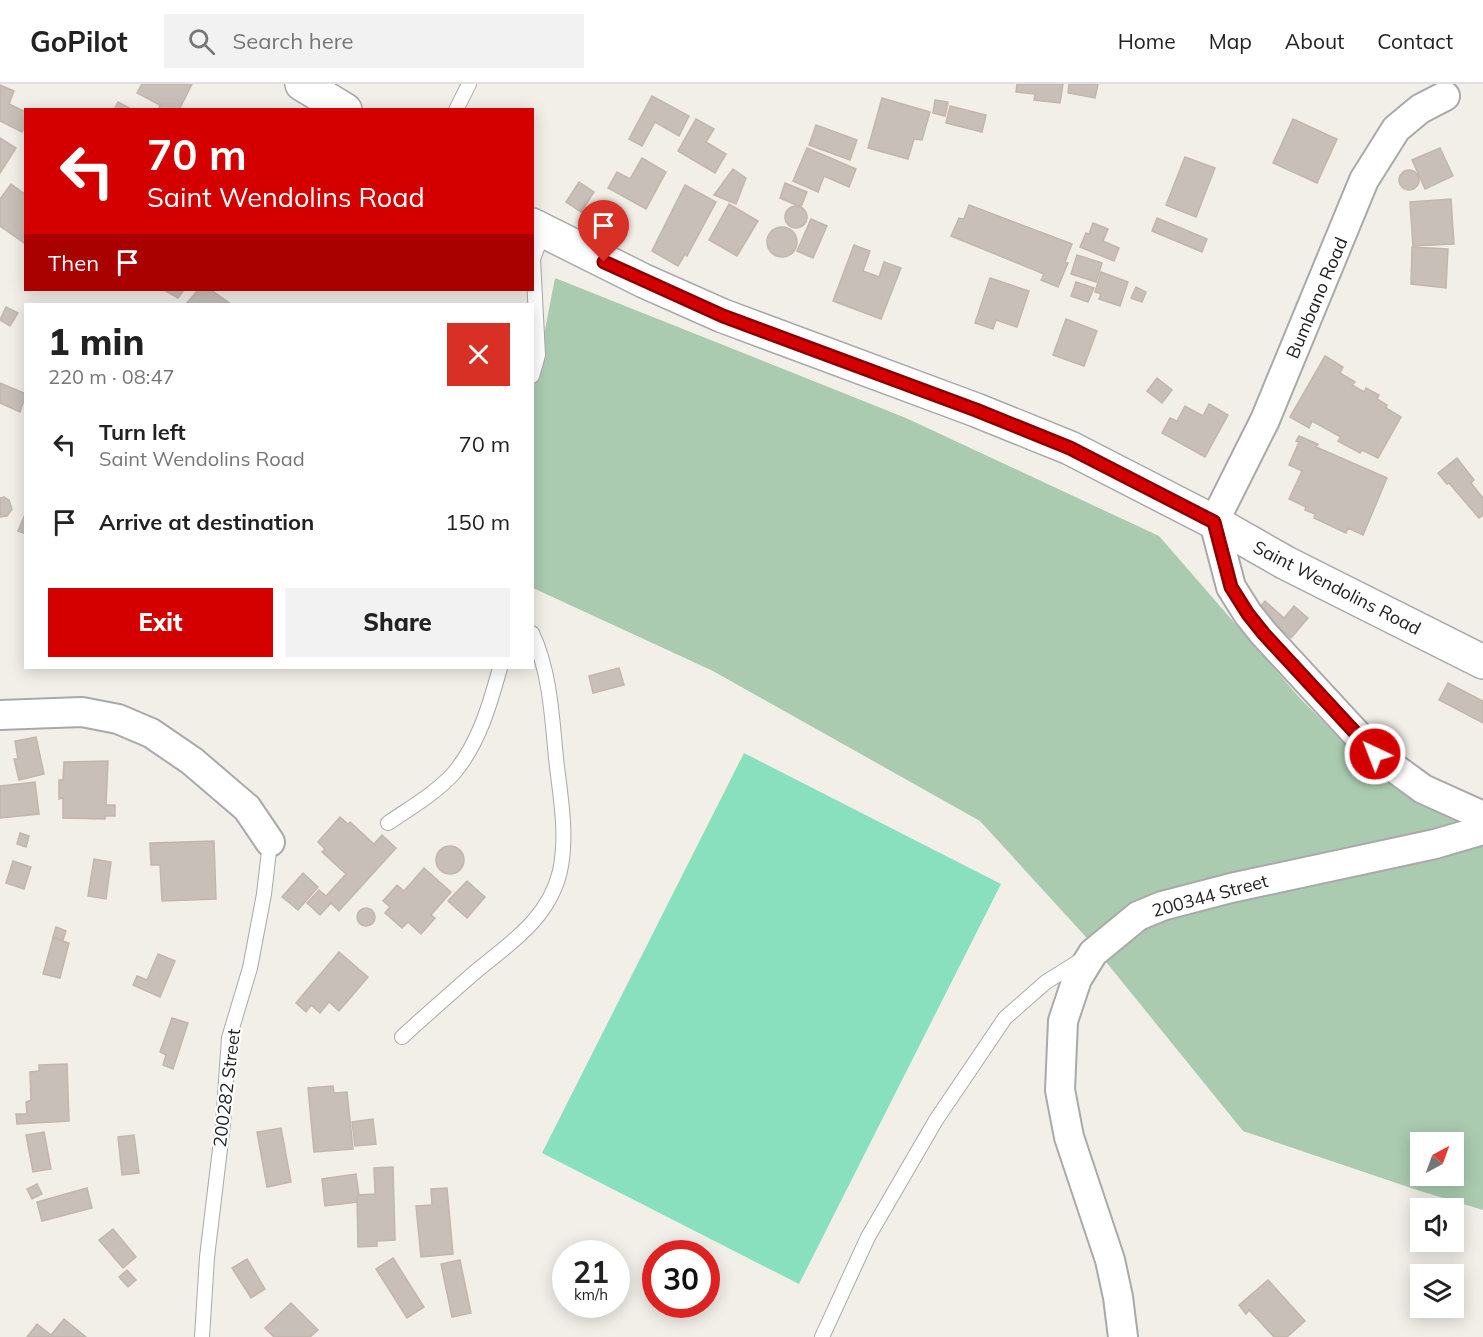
<!DOCTYPE html>
<html lang="en">
<head>
<meta charset="utf-8">
<style>
	:root { --surface:#fff; --page:#f2f2f2; --text:#222; --muted:#767676; --line:#e0e0e0; --accent:#d40000 }
	body { margin:0; font-family:Mulish,sans-serif; background:var(--page); color:var(--text); height:100vh; display:flex; flex-direction:column; font-size:22px; white-space:nowrap }
	* { box-sizing:border-box; margin:0 }
	p { font-size:20px; color:var(--muted) }
	.icon { flex:none; width:33px; height:33px; fill:none; stroke:currentColor; stroke-width:2; stroke-linecap:round; stroke-linejoin:round }
	.map { position:relative; flex:1; overflow:hidden }
	.side { position:absolute; left:24px; top:219px; width:510px; height:366px; display:flex; flex-direction:column; background:var(--surface); border-radius:0px; box-shadow:0 3px 15px #0003 }
	.side>* { flex:none }
	.guide { position:absolute; left:24px; top:24px; width:510px; height:183px; border-radius:0px; box-shadow:0 3px 15px #0003; background:#d40000; color:#fff; overflow:hidden }
	.needle { width:39px; rotate:41deg }
	.fabs { position:absolute; left:1410px; top:1048px; display:grid; gap:12px }
	.fabs a { display:grid; place-items:center; width:54px; height:54px; border-radius:0px; background:var(--surface); box-shadow:0 3px 15px #0003; font-size:30px }
	.speed { position:absolute; left:552px; top:1156px; display:flex; gap:12px; font-size:30px; font-weight:700; text-align:center }
	.speed>* { display:grid; place-content:center; width:78px; height:78px; border-radius:50%; background:var(--surface); box-shadow:0 3px 15px #0003; line-height:1 }
	.speed small { font-size:15px; font-weight:400 }
	.speed .limit { border:9px solid #d22; background:#fff; color:#111 }
	.pin { position:absolute; display:grid; place-items:center; width:51px; height:51px; color:#fff; margin:-62px -26px; border-radius:50% 50% 50% 0; rotate:-45deg; box-shadow:0 0 6px #0007 }
	.pin .icon { rotate:45deg }
	.me { position:absolute; width:66px; margin:-33px; rotate:317deg; stroke-linejoin:round; filter:drop-shadow(0 0 4px #0008) }
	.turn { display:flex; align-items:center; gap:21px; height:126px; padding:0 24px; font-size:27px }
	.turn .icon { width:78px; height:78px; stroke-width:2.5 }
	.turn b { display:block; font-size:42px; line-height:51px }
	.then { display:flex; align-items:center; height:57px; padding:0 24px; background:#0003; gap:12px; font-size:22px }
	.round { display:grid; place-items:center; flex:none; width:63px; height:63px; border-radius:0px; background:var(--page) }
	.overview { display:flex; align-items:center; justify-content:space-between; height:102px; padding:0 24px }
	h1 { font-size:36px; font-weight:800; line-height:45px }
	.cta { display:flex; gap:12px; margin-top:auto; padding:12px 24px }
	.cta a { flex:1; height:69px; border-radius:0px; background:var(--accent); color:#fff; font-size:24px; font-weight:800; line-height:69px; text-align:center }
	.cta a+a { background:var(--page); color:var(--text) }
	ul { padding:0; list-style:none }
	li { display:flex; align-items:center; gap:18px; height:78px; padding:0 24px }
	li div { flex:1 }
	li b { display:block; font-size:22px }
	li em { font-style:normal }
	header { display:flex; align-items:center; gap:36px; box-sizing:border-box; height:84px; padding:0 30px; background:var(--surface); border-bottom:2px solid var(--line) }
	header strong { font-size:28px }
	nav { display:flex; gap:33px; margin-inline-start:auto; font-size:21px }
	.search { width:420px; height:54px; background:var(--page); display:flex; align-items:center; gap:15px; box-sizing:border-box; padding:0 21px; border-radius:0px; color:var(--muted); font-size:22px }
	.map>svg:first-child { display:block }
</style>
</head>
<body>
<header>
<strong>GoPilot</strong>
<div class="search"><svg class="icon" aria-label="search" viewBox="0 0 24 24"><circle cx="10" cy="10" r="6"/><path d="M15 15l6 6"/></svg>Search here</div>
<nav><a>Home</a><a>Map</a><a>About</a><a>Contact</a></nav>
</header>
<div class="map">
<svg width="1483" height="1253" viewBox="0 0 1483 1253">
	<rect width="100%" height="100%" fill="#f2efe9"/>
	<!-- cemetery -->
	<path fill="#aacbaf" fill-rule="evenodd" d="M555 194 906 334 1159 452 1298 612 1379 695 1462 735 1483 742V1126L1417 1106 1243 1047 1085 852 980 737 713 587 533 504V308ZM1420 1059H1454V1092H1420Z"/>
	<!-- pitch -->
	<polygon fill="#88e0be" points="744,669 1001,800 799,1200 542,1069"/>
	<!-- building -->
	<g fill="#c7bfb8" stroke="#c4b6ab" stroke-width="1.5">
		<polygon points="142,0 192,0 179,26 158,26 160,21 137,9"/>
		<polygon points="1017,0 1063,0 1060,19 1034,16 1035,10 1016,8"/>
		<polygon points="1069,0 1098,0 1095,14 1068,9"/>
		<polygon points="0,1 14,7 9,20 26,28 26,41 22,48 0,37"/>
		<polygon points="652,12 689,32 679,52 655,38 642,62 629,55"/>
		<polygon points="882,14 930,28 922,56 914,55 908,75 868,64"/>
		<polygon points="935,16 948,18 945,32 933,29"/>
		<polygon points="118,18 133,26 114,26"/>
		<polygon points="950,22 986,31 982,48 946,39"/>
		<polygon points="696,35 714,45 706,58 726,70 715,89 678,67"/>
		<polygon points="1293,35 1337,55 1317,99 1273,79"/>
		<polygon points="816,41 857,56 850,76 809,61"/>
		<polygon points="0,54 16,64 0,89"/>
		<polygon points="807,64 856,85 849,103 824,92 818,108 793,97"/>
		<polygon points="1440,64 1453,92 1425,105 1412,76"/>
		<polygon points="1185,73 1215,84 1196,133 1166,121"/>
		<polygon points="642,74 666,88 646,125 608,104 617,88 630,95"/>
		<polygon points="733,85 746,94 736,120 714,111"/>
		<circle cx="1409" cy="96" r="10"/>
		<polygon points="579,98 594,108 581,128 566,118"/>
		<polygon points="785,99 807,108 801,123 780,114"/>
		<polygon points="11,100 26,111 26,158 24,159 0,142 0,115"/>
		<polygon points="685,101 716,118 687,172 685,170 678,182 652,167"/>
		<polygon points="1451,115 1454,160 1413,162 1410,118"/>
		<polygon points="729,120 758,137 737,172 709,156"/>
		<polygon points="969,121 1072,160 1065,178 1068,179 1058,203 1041,196 1044,190 951,152 959,134 964,135"/>
		<circle cx="796" cy="133" r="11"/>
		<polygon points="1157,134 1207,155 1202,168 1152,147"/>
		<polygon points="811,135 827,142 813,174 797,167"/>
		<polygon points="1093,139 1108,145 1103,157 1119,164 1114,177 1080,163 1086,149 1089,150"/>
		<circle cx="782" cy="158" r="15"/>
		<polygon points="854,161 870,167 863,187 879,193 884,178 901,184 881,235 833,217"/>
		<polygon points="1412,163 1448,165 1446,204 1411,200"/>
		<polygon points="1077,171 1102,179 1096,198 1071,190"/>
		<polygon points="1101,188 1128,198 1120,222 1099,215 1101,210 1095,208"/>
		<polygon points="990,194 1029,207 1017,243 996,236 993,245 975,239"/>
		<polygon points="1076,198 1094,204 1088,218 1071,212"/>
		<polygon points="1136,203 1146,208 1142,218 1131,214"/>
		<polygon points="164,206 184,206 178,214"/>
		<polygon points="198,206 211,206 231,220 186,220"/>
		<polygon points="6,223 18,229 10,242 0,236"/>
		<polygon points="1066,235 1097,247 1084,282 1053,271"/>
		<polygon points="1325,272 1343,283 1340,289 1355,298 1352,301 1364,308 1366,304 1379,311 1377,315 1387,321 1386,324 1401,333 1378,374 1362,366 1360,369 1338,357 1341,353 1312,337 1309,344 1290,333"/>
		<polygon points="1157,294 1172,306 1162,319 1147,307"/>
		<polygon points="0,299 26,310 20,328 0,319"/>
		<polygon points="1209,320 1228,331 1205,373 1162,349 1170,334 1177,337 1185,322 1203,332"/>
		<polygon points="1299,352 1318,360 1316,363 1387,394 1363,451 1348,444 1346,449 1314,434 1315,430 1305,426 1306,423 1289,415 1302,387 1289,381 1299,358 1296,357"/>
		<polygon points="1457,374 1474,396 1471,399 1483,414 1483,431 1479,434 1449,399 1447,400 1438,389"/>
		<polygon points="4,413 9,416 12,425 7,432 0,433 0,414"/>
		<polygon points="26,428 26,450 18,447"/>
		<polygon points="1265,517 1284,534 1294,522 1308,534 1291,554 1258,525"/>
		<polygon points="619,584 624,601 593,609 589,592"/>
		<polygon points="1448,599 1483,617 1483,639 1439,616"/>
		<polygon points="36,653 44,690 19,696 14,675 18,675 15,657"/>
		<polygon points="108,677 106,721 115,721 115,732 105,732 105,735 63,734 63,714 59,715 59,696 63,696 64,678"/>
		<polygon points="35,698 39,730 0,734 0,702"/>
		<polygon points="340,733 348,740 350,738 374,760 382,751 396,764 339,827 331,819 320,831 307,819 319,806 326,812 346,790 322,768 325,765 318,758"/>
		<polygon points="20,749 29,752 26,763 17,760"/>
		<polygon points="214,757 216,815 162,817 160,781 151,781 150,759"/>
		<circle cx="450" cy="776" r="14"/>
		<polygon points="94,775 111,778 106,815 88,812"/>
		<polygon points="13,777 31,783 24,805 6,799"/>
		<polygon points="424,784 451,808 431,831 435,834 421,850 408,838 402,844 385,829 390,823 383,817 397,801 404,807"/>
		<polygon points="303,789 318,803 298,826 282,813"/>
		<polygon points="467,797 485,813 467,834 448,817"/>
		<circle cx="366" cy="833" r="9"/>
		<polygon points="56,843 66,847 63,856 53,853"/>
		<polygon points="53,854 69,859 60,894 43,890"/>
		<polygon points="339,868 368,893 339,927 329,918 320,929 311,921 306,928 296,919"/>
		<polygon points="158,870 175,877 160,913 133,901 137,892 147,896"/>
		<polygon points="172,934 188,939 173,985 163,981 166,971 160,968"/>
		<polygon points="67,980 69,1037 17,1040 16,1030 27,1030 26,1018 31,1016 30,988 39,987 39,981"/>
		<polygon points="333,1002 334,1009 347,1008 353,1065 314,1068 308,1004"/>
		<polygon points="373,1035 376,1060 355,1062 352,1038"/>
		<polygon points="281,1044 291,1098 267,1103 257,1048"/>
		<polygon points="44,1048 51,1085 33,1088 26,1051"/>
		<polygon points="134,1051 139,1089 122,1091 118,1053"/>
		<polygon points="393,1083 395,1156 377,1157 377,1162 358,1163 357,1111 375,1110 374,1084"/>
		<polygon points="356,1090 359,1111 357,1111 357,1118 325,1122 322,1095"/>
		<polygon points="37,1100 42,1110 32,1115 27,1105"/>
		<polygon points="87,1104 92,1124 42,1137 37,1118"/>
		<polygon points="447,1104 453,1170 421,1173 416,1122 432,1121 431,1105"/>
		<polygon points="113,1145 136,1173 123,1184 99,1156"/>
		<polygon points="393,1174 424,1223 407,1234 376,1185"/>
		<polygon points="247,1175 265,1205 251,1214 232,1184"/>
		<polygon points="460,1176 471,1229 452,1233 441,1180"/>
		<polygon points="127,1186 136,1196 128,1203 119,1193"/>
		<polygon points="1268,1196 1305,1237 1287,1253 1274,1253 1249,1226 1246,1230 1239,1221"/>
		<polygon points="291,1219 318,1246 310,1253 274,1253 265,1244"/>
		<polygon points="64,1235 86,1253 27,1253 37,1240 51,1251"/>
	</g>
	<g fill="none" stroke-linecap="round" stroke-linejoin="round">
		<defs>
			<g id="service">
				<polyline points="456,26 469,0"/>
				<polyline points="532,292 538,271 533,175 543,148"/>
				<path d="M388 739C410 724 436 709 454 689 479 659 490 620 500 584"/>
				<path d="M402 953C426 931 450 910 474 889 509 860 549 835 560 787 568 750 560 711 556 674 552 633 550 587 532 549"/>
				<polyline points="202,1253 207,1173 223,1040 229,954 250,884 264,810 270,758"/>
				<polyline points="822,1253 868,1153 936,1036 1005,934 1046,898 1081,876"/>
			</g>
			<g id="minor">
				<polyline points="1445,12 1420,25 1396,45 1364,96 1265,336 1214,438 1231,503 1248,530 1264,550 1375,670 1423,705 1483,732"/>
				<polyline points="0,631 82,628 118,635 151,649 192,677 247,724 270,758"/>
				<polyline points="1123,1253 1118,1213 1110,1176 1069,1053 1060,1006 1063,937 1077,895 1093,869 1138,832 1162,822 1231,804 1435,760 1483,746"/>
			</g>
			<g id="tertiary">
				<polyline points="302,0 345,26"/>
				<polyline points="532,141 644,197 723,232 976,326 1070,364 1214,438 1286,479 1483,578"/>
			</g>
		</defs>
		<!-- service casing -->
		<use href="#service" stroke="#a9a9a9" stroke-width="16"/>
		<!-- minor casing -->
		<use href="#minor" stroke="#a9a9a9" stroke-width="32"/>
		<!-- tertiary casing -->
		<use href="#tertiary" stroke="#a9a9a9" stroke-width="36"/>
		<!-- service -->
		<use href="#service" stroke="#fff" stroke-width="14"/>
		<!-- minor -->
		<use href="#minor" stroke="#fff" stroke-width="28"/>
		<!-- tertiary -->
		<use href="#tertiary" stroke="#fff" stroke-width="33"/>
	</g>
	<g fill="none" stroke-linecap="round" stroke-linejoin="round">
		<defs>
			<polyline id="route" points="604,178 723,232 976,326 1070,364 1214,438 1231,503 1248,530 1264,550 1375,670"/>
		</defs>
		<!-- route casing -->
		<use href="#route" stroke="#8a0000" stroke-width="15"/>
		<!-- route -->
		<use href="#route" stroke="#d40000" stroke-width="10"/>
	</g>
	<g text-anchor="middle" stroke-width="4.5" stroke-linejoin="round" paint-order="stroke">
		<!-- street labels -->
		<g font-size="18" fill="#222" stroke="#fff">
			<text transform="translate(1317 214) rotate(-67)" y="6">Bumbano Road</text>
			<text transform="translate(1337 504) rotate(27)" y="6">Saint Wendolins Road</text>
			<text transform="translate(1210 812) rotate(-15)" y="6">200344 Street</text>
			<text transform="translate(227 1004) rotate(-83)" y="6">200282 Street</text>
		</g>
	</g>
</svg>
<div class="fabs">
<a><svg class="needle" viewBox="-14 -14 28 28"><path d="M0-13l5 13h-10z" fill="#e53935"/><path d="M0 13l5-13h-10z" fill="#767676"/></svg></a>
<a><svg class="icon" aria-label="sound" viewBox="0 0 24 24"><path d="M4 9h4l5-4v14l-5-4H4zM17 9q2 3 0 6"/></svg></a>
<a><svg class="icon" aria-label="layers" viewBox="0 0 24 24"><path d="M12 4l9 5-9 5-9-5zM3 14l9 5 9-5"/></svg></a>
</div>
<div class="speed"><div>21<small>km/h</small></div><div class="limit">30</div></div>
<div class="pin" style="left:604px;top:178px;background:#d93025"><svg class="icon" aria-label="arrive" viewBox="0 0 24 24"><path d="M6 21V4h12l-3 4 3 4H6"/></svg></div>
<svg class="me" style="left:1375px;top:670px" viewBox="-20 -20 40 40"><circle r="17" fill="#d40000" stroke="#fff" stroke-width="3"/><path d="M0-11L8 9 0 5-8 9z" fill="#fff"/></svg>
<div class="guide">
<div class="turn"><svg class="icon" aria-label="left" viewBox="0 0 24 24"><path d="M17 20v-9H6M10 6l-5 5 5 5"/></svg><div><b>70 m</b>Saint Wendolins Road</div></div>
<div class="then">Then<svg class="icon" aria-label="arrive" viewBox="0 0 24 24"><path d="M6 21V4h12l-3 4 3 4H6"/></svg></div>
</div>
<section class="side">
<div class="overview"><div><h1>1 min</h1><p>220 m · 08:47</p></div><a class="round" style="background:#d93025;color:#fff"><svg class="icon" aria-label="close" viewBox="0 0 24 24"><path d="M6 6l12 12M18 6L6 18"/></svg></a></div>
<ul>
<li><svg class="icon" aria-label="left" viewBox="0 0 24 24"><path d="M17 20v-9H6M10 6l-5 5 5 5"/></svg><div><b>Turn left</b><p>Saint Wendolins Road</p></div><em>70 m</em></li>
<li><svg class="icon" aria-label="arrive" viewBox="0 0 24 24"><path d="M6 21V4h12l-3 4 3 4H6"/></svg><div><b>Arrive at destination</b></div><em>150 m</em></li>
</ul>
<div class="cta"><a>Exit</a><a>Share</a></div>
</section>
</div>
</body>
</html>
